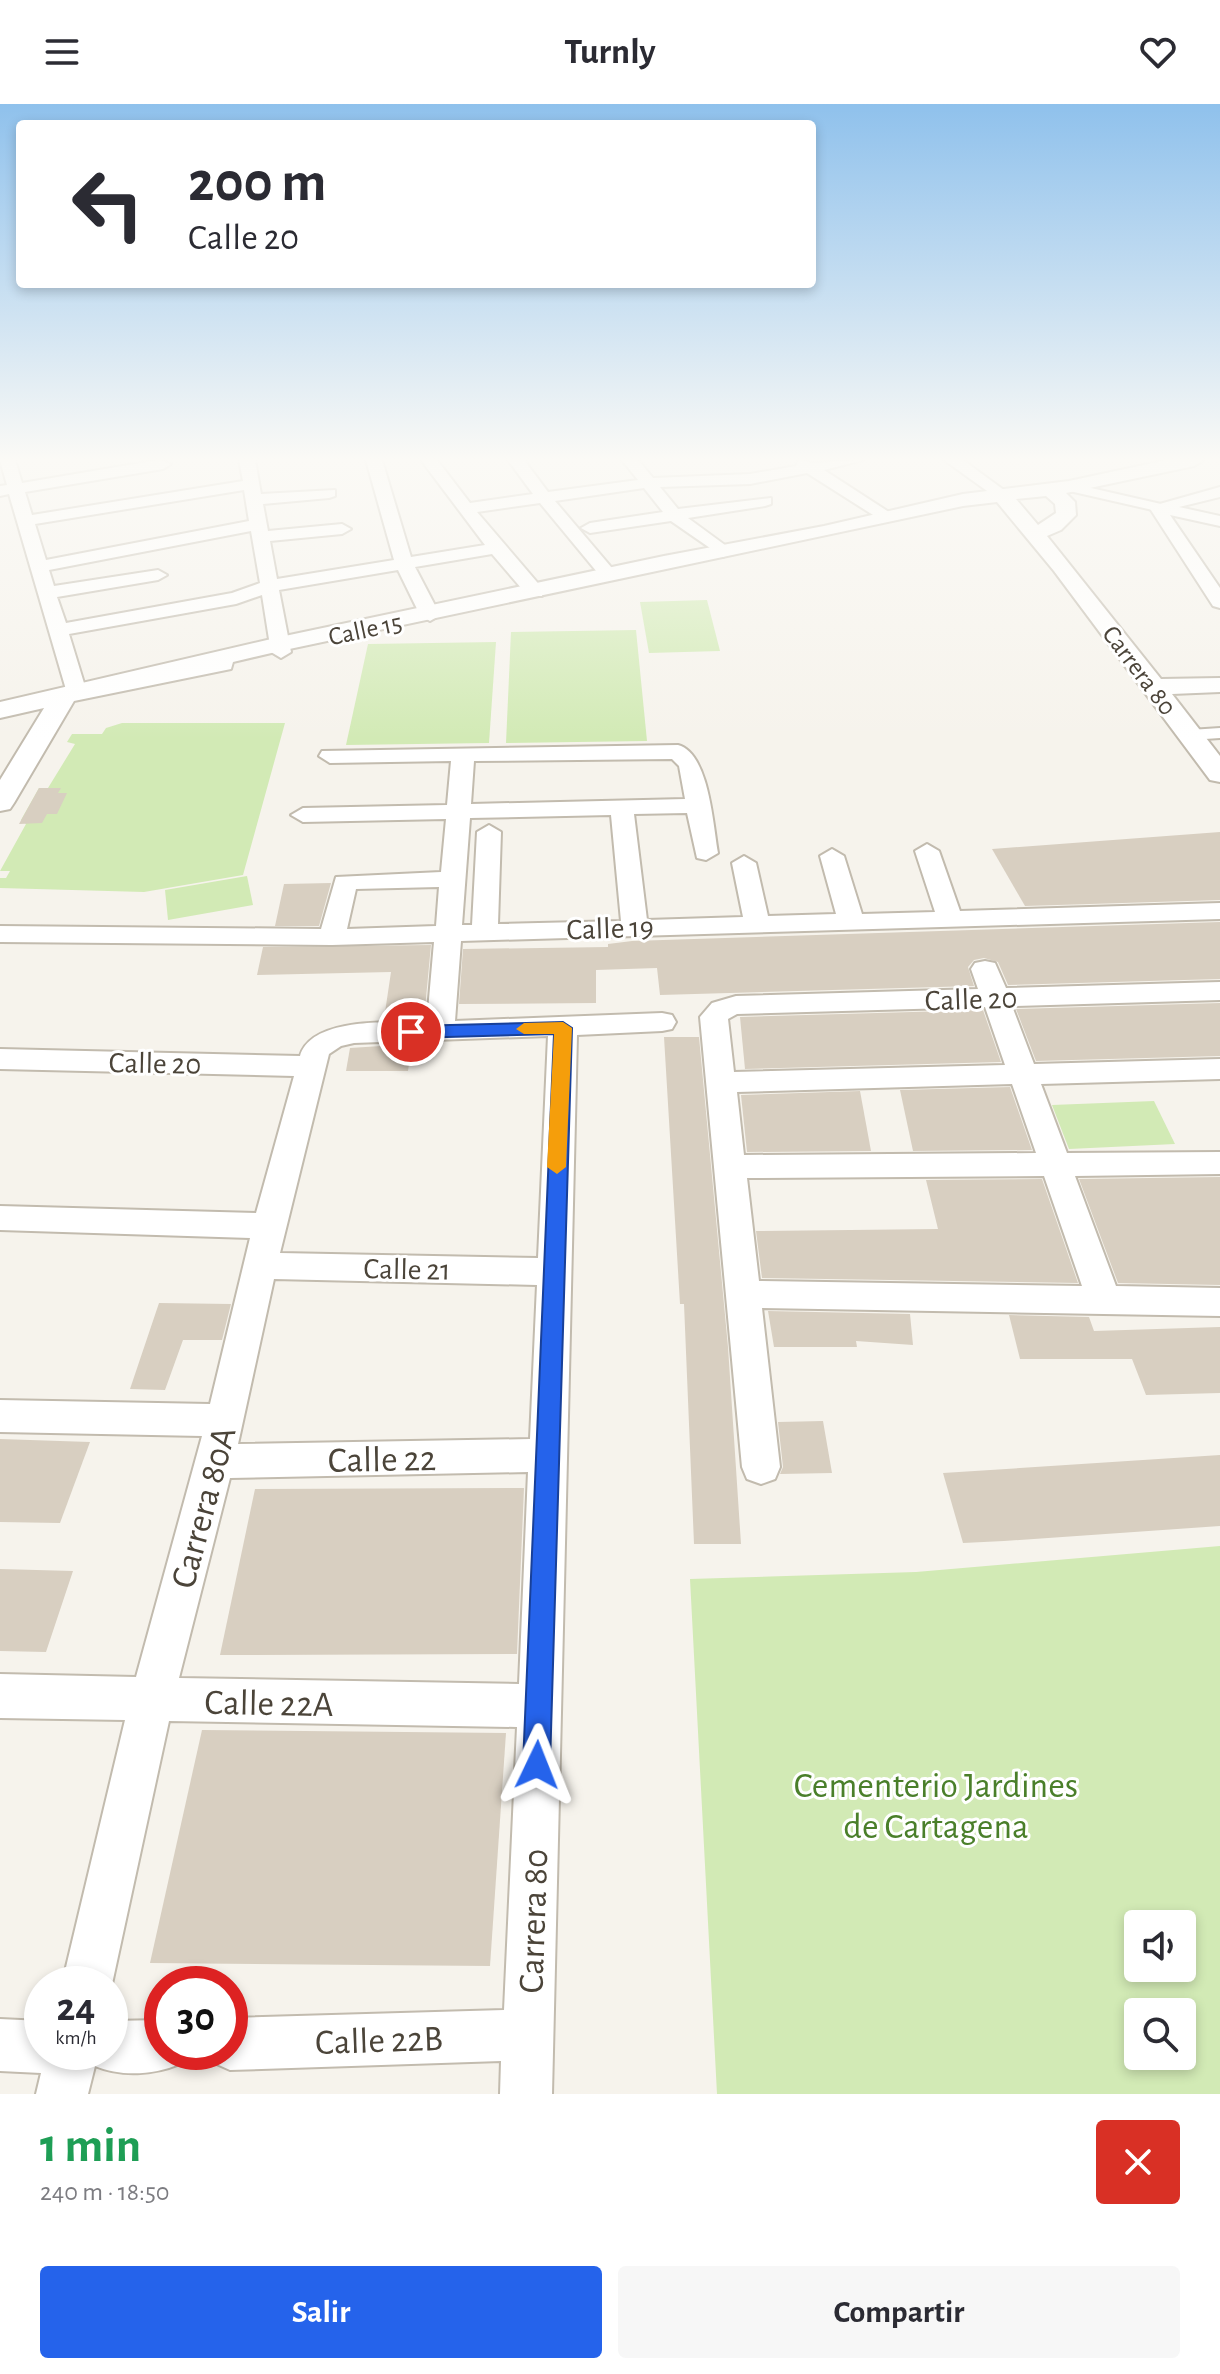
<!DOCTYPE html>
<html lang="es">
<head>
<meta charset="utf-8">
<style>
	:root { --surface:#fff; --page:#f7f7f7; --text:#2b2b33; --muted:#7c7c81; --accent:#2563eb }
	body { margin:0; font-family:"Alegreya Sans",sans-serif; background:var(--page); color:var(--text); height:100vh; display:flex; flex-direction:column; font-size:30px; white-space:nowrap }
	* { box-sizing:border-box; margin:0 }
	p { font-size:26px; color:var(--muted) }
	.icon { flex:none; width:44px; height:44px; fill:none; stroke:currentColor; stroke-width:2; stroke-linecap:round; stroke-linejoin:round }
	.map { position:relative; height:1990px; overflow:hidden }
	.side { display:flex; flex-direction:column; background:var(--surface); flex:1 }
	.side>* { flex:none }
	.guide { position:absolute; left:16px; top:16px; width:800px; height:168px; border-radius:8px; box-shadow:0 4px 12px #0003; background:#fff; color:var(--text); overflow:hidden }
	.controls { position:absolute; left:1124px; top:1806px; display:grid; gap:16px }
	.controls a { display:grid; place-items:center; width:72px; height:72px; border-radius:8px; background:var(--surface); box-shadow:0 4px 12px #0003; font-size:40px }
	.speed { position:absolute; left:24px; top:1862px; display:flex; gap:16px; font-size:40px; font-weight:700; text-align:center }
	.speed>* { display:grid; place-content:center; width:104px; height:104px; border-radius:50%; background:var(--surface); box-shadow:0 4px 12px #0003; line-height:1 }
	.speed small { font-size:20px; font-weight:400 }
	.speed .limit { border:12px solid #d22; background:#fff; color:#111 }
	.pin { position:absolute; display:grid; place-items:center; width:68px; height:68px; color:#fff; margin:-34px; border:4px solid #fff; border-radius:50%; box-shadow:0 2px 8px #0007 }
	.me { position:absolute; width:88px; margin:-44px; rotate:2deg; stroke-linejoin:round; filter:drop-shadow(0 0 6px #0008) }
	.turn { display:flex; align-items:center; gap:28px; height:168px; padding:0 40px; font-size:36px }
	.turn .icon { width:104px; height:104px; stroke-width:2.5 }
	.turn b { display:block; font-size:56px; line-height:68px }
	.round { display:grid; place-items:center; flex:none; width:84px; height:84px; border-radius:8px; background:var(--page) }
	.head { display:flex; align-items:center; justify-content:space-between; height:136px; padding:0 40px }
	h1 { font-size:48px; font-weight:600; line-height:60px; color:#1e9e55 }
	.action { display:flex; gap:16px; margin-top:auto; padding:16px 40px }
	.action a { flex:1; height:92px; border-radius:8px; background:var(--accent); color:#fff; font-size:32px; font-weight:600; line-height:92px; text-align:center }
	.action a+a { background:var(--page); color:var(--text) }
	header { display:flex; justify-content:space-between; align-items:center; height:104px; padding:0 40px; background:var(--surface); font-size:36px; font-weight:600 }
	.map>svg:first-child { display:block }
</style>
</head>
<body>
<header><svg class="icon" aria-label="menu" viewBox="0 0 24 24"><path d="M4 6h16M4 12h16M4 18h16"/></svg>Turnly<svg class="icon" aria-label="heart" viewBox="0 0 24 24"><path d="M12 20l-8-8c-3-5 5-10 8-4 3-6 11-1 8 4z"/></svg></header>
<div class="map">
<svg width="1220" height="1990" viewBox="0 0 1220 1990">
	<rect width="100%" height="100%" fill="#f6f3ec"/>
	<!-- green -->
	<g fill="#d2eab5" fill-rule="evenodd">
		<polygon points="707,496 720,547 649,549 640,498"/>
		<polygon points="636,526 647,637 506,639 511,528"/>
		<polygon points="496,538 489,639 346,641 368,540"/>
		<polygon points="122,619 285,619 243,771 144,788 0,784 0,774 6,774 10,767 0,767 26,720 21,716 39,684 48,684 75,640 67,638 72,630 102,630 106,624"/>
		<polygon points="247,772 253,801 168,816 165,786"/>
		<polygon points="1154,997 1175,1040 1069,1045 1052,1001"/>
		<path d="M1220 1442V1990H717L690 1475 916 1468ZM1182 1820V1864H1138V1820ZM1182 1908V1952H1138V1908Z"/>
	</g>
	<!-- building -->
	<g fill="#d8cfc1">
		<polygon points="39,684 61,684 58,689 67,689 57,710 47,710 42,719 19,720"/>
		<polygon points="1220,728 1220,796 1025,802 992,745"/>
		<polygon points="331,779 319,822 275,822 284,780"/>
		<polygon points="1220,818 1220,875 1008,881 998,858 984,854 974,856 968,863 974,882 660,891 657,864 596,866 596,899 459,900 463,845 608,843 608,840 632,837"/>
		<polygon points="431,841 424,915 384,915 391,868 257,871 263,843"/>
		<polygon points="1220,899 1220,952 1036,957 1016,905"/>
		<polygon points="983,906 1001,958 745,965 740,913"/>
		<polygon points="664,933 699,933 728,1243 741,1440 694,1440 684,1200 680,1200"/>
		<polygon points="412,940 408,967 346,967 350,944"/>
		<polygon points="1010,983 1032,1046 913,1047 900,986"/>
		<polygon points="860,987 871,1047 747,1048 741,991"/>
		<polygon points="1220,1073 1220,1181 1118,1179 1079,1075"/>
		<polygon points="1042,1075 1078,1179 762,1174 756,1127 938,1125 926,1076"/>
		<polygon points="159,1199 231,1200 222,1236 183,1236 165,1286 130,1285"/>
		<polygon points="768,1207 910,1210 913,1241 856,1237 857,1243 774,1243"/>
		<polygon points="1009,1211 1089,1213 1094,1227 1220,1223 1220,1289 1146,1291 1132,1255 1020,1255"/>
		<polygon points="823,1317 832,1369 780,1370 783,1363 778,1318"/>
		<polygon points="0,1335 90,1338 60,1419 0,1418"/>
		<polygon points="1220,1351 1220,1422 1004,1437 963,1439 943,1369"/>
		<polygon points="524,1384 517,1550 220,1551 255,1385"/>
		<polygon points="0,1465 73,1467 46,1548 0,1547"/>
		<polygon points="202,1626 506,1629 490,1862 150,1859"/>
	</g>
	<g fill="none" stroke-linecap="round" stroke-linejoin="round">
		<defs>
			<g id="pedestrian">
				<polygon points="1069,379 1161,400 1163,403 1157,407 1065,386 1065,380"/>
				<polygon points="1220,624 1220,634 1190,636 1182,631 1190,626"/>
			</g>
			<g id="minor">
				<path d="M0 356H15L22 379 158 356 171 360 163 365 25 388 32 411 243 377 239 356H255L261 390 335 386V392L329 394 263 400 268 427 342 420 351 425 342 430 270 437 277 475 394 456 366 356H382L411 453 485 441 421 356H437L470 399 533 390 508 356H524L548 388 638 376 622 356H638L653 374 750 370 796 362 799 356 812 359 863 356 824 366 895 412 887 417 881 416 807 369 750 380 660 383 678 405 771 394V400L765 402 688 414 729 444 732 448 723 453 671 417 590 429 581 424 590 419 663 408 644 384 555 397 617 470 608 475 602 474 540 399 477 408 542 484V492H528L492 450 415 463 440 511 430 517 420 511 398 466 279 486 291 548 281 554 271 548 262 491 236 500 69 530 87 589 77 595 67 589 9 390 0 392V382L7 381ZM244 386 249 417 46 456 35 420ZM251 427 260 479 232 489 66 519 57 493 158 476 167 471 158 466 54 482 49 466Z"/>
				<polygon points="944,356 963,356 1008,389 994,392"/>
				<polygon points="1220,383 1220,393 1179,403 1220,412 1220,422 1170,411 1220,484 1220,504 1213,502 1149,403"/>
				<path d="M678 641C709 649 713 721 718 749L706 756 697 754 687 709 634 710 647 816 743 813 732 759 744 752 756 759 768 812 836 810 820 752 832 745 844 752 862 810 935 808 915 747 927 740 939 747 960 807 1220 799V815L461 837 455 917 662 909 672 911 676 918 672 925 662 927 577 931 552 1990H500L501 1957 230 1966 212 1958 208 1948H230V1914L504 1906 517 1623 169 1617 112 1880 110 1885V1880H62L125 1616 0 1614V1570L136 1573 202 1332 0 1328V1296L210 1300 250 1134 0 1126V1102L256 1109 294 972 0 965V945L300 952C312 912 393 919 427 918L434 838 332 841 0 838V822L321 825 336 773 441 768 446 715 303 718 291 711 303 704 447 701 451 657 330 659 319 652 322 647ZM672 655 679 662 685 695 471 700 474 657ZM611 711 621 817 498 820 501 728 489 721 477 728 472 821H462L470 714ZM439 783 436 822 347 825 356 785ZM548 932 538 1154 280 1149 329 950 341 942 354 939ZM274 1175 537 1181 530 1335 238 1340ZM528 1368 519 1580 179 1574 230 1374Z"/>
				<path d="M985 857 995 859 1006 884 1220 878V896L1012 902 1034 960 1220 955V975L1041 980 1067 1049 1220 1048V1070L1075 1072 1116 1182 1220 1184V1212L762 1204 780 1363 775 1375 761 1380 747 1375 742 1363 700 913 712 899 736 892 978 885 971 865 975 859ZM985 903 1005 961 734 968 728 915 737 910ZM1012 980 1036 1049 744 1051 737 988ZM1044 1072 1082 1182 759 1177 747 1074Z"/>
				<path d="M0 1915 42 1917V1948H110V1917L162 1916V1948H185L180 1960C154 1971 121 1973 95 1962L88 1990H36L41 1969 0 1967Z"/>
			</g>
			<path id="tertiary" d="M1167 356H1203L1194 362 1066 389 1075 398 1076 411 1061 426 1047 432 1161 575 1220 574V588L1172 590 1220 652V678L1210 676 1054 467 997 398 963 402 280 547 233 558 231 565 74 597 14 699 10 705 0 707V676L44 604 0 614V598L280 533 664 452 824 422 963 390 1069 377ZM1046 392 1055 400 1056 409 1038 421 1016 395Z"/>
		</defs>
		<!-- pedestrian casing -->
		<use href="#pedestrian" stroke="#c2bbae" stroke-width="4"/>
		<!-- minor casing -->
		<use href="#minor" stroke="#c2bbae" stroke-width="4"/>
		<!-- tertiary casing -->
		<use href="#tertiary" stroke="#c2bbae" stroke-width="4"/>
		<!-- pedestrian -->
		<use href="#pedestrian" fill="#fff" fill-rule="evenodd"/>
		<!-- minor -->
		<use href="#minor" fill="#fff" fill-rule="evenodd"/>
		<!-- tertiary -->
		<use href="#tertiary" fill="#fff" fill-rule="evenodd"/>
	</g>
	<!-- sky -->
	<linearGradient id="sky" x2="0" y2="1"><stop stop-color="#8fc1ec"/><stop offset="0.56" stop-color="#fbfaf6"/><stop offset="1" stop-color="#fbfaf6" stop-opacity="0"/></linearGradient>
	<rect width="1220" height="635" fill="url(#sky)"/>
	<!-- route -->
	<polygon fill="#2563eb" stroke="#184099" stroke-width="2" points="563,918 572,924 550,1661 546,1671 537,1675 527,1671 523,1661 554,930 411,934 403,928 411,922"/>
	<!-- slow -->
	<polygon fill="#f59e0b" points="563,918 572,924 566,1063 557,1070 547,1063 554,930 524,930 516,925 524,919"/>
	<g text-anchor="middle" stroke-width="6" stroke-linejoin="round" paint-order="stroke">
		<!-- far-street labels -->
		<g font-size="26" fill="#4b4439" stroke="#fff">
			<text transform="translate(365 525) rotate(-12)" y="9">Calle 15</text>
			<text transform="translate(1140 566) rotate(53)" y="9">Carrera 80</text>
		</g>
		<!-- street labels -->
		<g font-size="30" fill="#4b4439" stroke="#fff">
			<text transform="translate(610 824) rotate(-2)" y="10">Calle 19</text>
			<text transform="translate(971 895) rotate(-2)" y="10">Calle 20</text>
			<text transform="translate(155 959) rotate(1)" y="10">Calle 20</text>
			<text transform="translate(407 1165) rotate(1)" y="10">Calle 21</text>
		</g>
		<!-- near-street labels -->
		<g font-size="36" fill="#4b4439" stroke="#fff">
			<text transform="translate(382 1354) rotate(-1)" y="13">Calle 22</text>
			<text transform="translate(202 1403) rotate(-75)" y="13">Carrera 80A</text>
			<text transform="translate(269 1598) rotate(1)" y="13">Calle 22A</text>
			<text transform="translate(532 1817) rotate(-88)" y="13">Carrera 80</text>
			<text transform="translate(379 1935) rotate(-2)" y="13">Calle 22B</text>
		</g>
		<!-- near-park labels -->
		<g font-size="36" fill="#4a7f2a" stroke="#fff">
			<text x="936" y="1693">Cementerio Jardines<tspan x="936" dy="41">de Cartagena</tspan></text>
		</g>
	</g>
</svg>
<div class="controls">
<a><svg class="icon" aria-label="sound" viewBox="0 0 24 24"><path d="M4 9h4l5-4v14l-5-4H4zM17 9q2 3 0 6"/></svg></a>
<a><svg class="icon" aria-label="search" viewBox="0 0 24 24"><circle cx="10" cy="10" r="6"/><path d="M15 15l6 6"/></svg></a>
</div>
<div class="speed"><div>24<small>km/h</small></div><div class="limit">30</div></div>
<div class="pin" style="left:411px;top:928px;background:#d93025"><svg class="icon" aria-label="arrive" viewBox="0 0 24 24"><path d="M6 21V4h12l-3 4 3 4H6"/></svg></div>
<svg class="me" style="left:537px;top:1661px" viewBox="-20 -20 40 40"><path d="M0-17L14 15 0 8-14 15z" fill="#2563eb" stroke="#fff" stroke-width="4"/></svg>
<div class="guide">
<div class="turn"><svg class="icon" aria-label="left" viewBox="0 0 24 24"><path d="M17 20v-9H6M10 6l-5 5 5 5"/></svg><div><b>200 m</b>Calle 20</div></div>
</div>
</div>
<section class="side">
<div class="head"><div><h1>1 min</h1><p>240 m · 18:50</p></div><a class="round" style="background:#d93025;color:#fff"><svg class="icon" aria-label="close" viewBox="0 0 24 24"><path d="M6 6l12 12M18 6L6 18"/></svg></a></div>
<div class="action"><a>Salir</a><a>Compartir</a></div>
</section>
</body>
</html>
